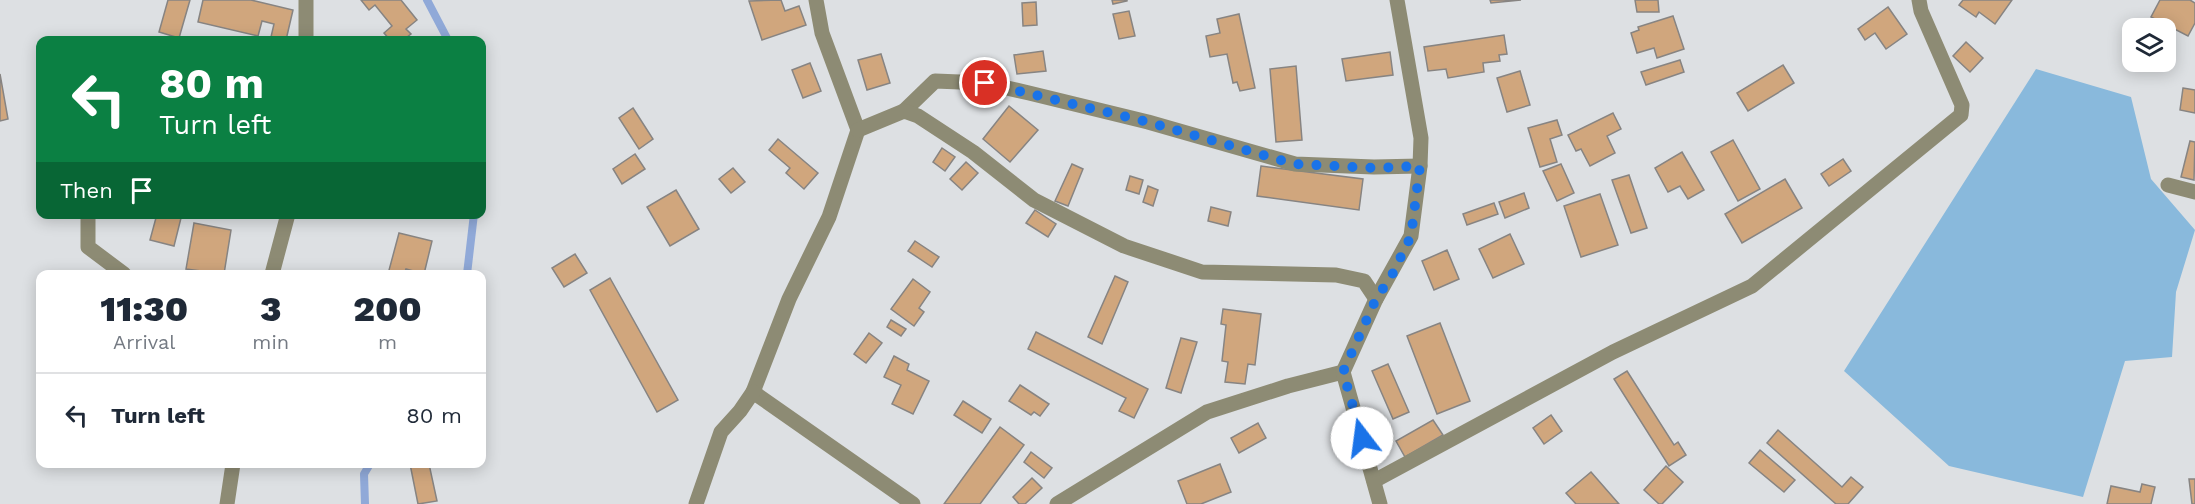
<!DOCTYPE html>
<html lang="en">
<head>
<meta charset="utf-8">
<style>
	:root { --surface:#fff; --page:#f2f2f3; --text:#1f2937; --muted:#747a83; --line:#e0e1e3 }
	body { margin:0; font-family:"Work Sans",sans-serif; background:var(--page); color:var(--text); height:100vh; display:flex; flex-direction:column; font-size:22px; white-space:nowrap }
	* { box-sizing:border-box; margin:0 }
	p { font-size:20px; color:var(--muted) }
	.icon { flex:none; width:33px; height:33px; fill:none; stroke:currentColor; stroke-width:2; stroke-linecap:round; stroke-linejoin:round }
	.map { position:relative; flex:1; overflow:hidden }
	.side { position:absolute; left:36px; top:270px; width:450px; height:198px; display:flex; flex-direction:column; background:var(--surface); border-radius:12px; box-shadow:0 3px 15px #0003 }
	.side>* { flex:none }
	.top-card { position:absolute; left:36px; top:36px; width:450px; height:183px; border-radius:12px; box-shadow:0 3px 15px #0003; background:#0b8043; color:#fff; overflow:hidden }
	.tools { position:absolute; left:2122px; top:18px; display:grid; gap:12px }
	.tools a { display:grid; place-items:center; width:54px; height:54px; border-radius:12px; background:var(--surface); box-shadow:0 3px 15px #0003; font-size:30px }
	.pin { position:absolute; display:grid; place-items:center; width:51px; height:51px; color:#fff; margin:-26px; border:3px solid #fff; border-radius:50%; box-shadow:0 2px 6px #0007 }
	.me { position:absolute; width:66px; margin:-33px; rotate:345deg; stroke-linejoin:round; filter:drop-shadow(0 0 4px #0008) }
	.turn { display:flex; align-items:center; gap:21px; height:126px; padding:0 24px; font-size:27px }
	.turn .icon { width:78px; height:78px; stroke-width:2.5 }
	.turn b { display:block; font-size:42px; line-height:51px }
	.then { display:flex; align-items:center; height:57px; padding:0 24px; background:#0003; gap:12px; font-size:22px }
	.eta { display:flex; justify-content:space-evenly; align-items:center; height:102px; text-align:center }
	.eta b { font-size:36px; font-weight:800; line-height:42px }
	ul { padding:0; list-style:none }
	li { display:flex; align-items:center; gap:18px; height:84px; padding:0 24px; border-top:2px solid var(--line) }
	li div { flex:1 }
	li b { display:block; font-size:22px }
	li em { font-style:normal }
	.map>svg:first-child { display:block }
</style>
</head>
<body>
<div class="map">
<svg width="2195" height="504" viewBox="0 0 2195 504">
	<rect width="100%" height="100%" fill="#dde0e3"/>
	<!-- green -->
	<polygon fill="#89b9dc" points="2036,69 2131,97 2151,179 2195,230 2176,292 2172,357 2125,361 2083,497 1949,466 1844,371"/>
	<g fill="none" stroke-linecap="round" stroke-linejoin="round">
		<!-- stream -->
		<g stroke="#90a9d8" stroke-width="8">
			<polyline points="427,0 448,40"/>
			<polyline points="467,274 474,214"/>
			<polyline points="365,504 364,474 370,464"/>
		</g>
	</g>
	<!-- building -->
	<g fill="#d0a67d" stroke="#878482" stroke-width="1.5">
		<polygon points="168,0 190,0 179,38 159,32"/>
		<polygon points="203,0 251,0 293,10 286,40 271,37 274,24 262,21 258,36 198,22"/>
		<polygon points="361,0 401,0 417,20 406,29 411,34 403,40 390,40 384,33 392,26 375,5 369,10"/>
		<polygon points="781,0 785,11 799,6 806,25 762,40 749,1"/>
		<polygon points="1112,0 1127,0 1127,1 1113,4"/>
		<polygon points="1490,0 1521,0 1491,3"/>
		<polygon points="1635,0 1658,0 1659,12 1637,12"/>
		<polygon points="1963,0 2012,0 1995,24 1979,12 1976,17 1959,5"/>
		<polygon points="2160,0 2190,0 2195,3 2195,23 2188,36 2151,17"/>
		<polygon points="1036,2 1037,25 1023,26 1022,3"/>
		<polygon points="1888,7 1907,34 1886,49 1875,33 1865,40 1858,29"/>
		<polygon points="1129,11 1135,36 1119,39 1113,14"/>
		<polygon points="1239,14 1255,88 1240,91 1237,82 1233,83 1227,54 1210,57 1206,36 1220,33 1217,19"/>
		<polygon points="1673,16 1684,49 1657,58 1654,48 1637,53 1631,33 1639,30 1638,27"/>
		<polygon points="1504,35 1507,54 1499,55 1500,61 1483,63 1484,72 1448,78 1446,69 1428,71 1424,47"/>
		<polygon points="1966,42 1983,58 1970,72 1953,56"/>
		<polygon points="1043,51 1046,71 1017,74 1014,55"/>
		<polygon points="1390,52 1393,75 1346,81 1342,59"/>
		<polygon points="881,54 890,83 867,90 858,60"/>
		<polygon points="1680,60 1684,72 1646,85 1641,72"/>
		<polygon points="810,63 821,91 803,98 792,70"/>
		<polygon points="1783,65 1794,83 1748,111 1737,93"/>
		<polygon points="1296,66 1302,140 1276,142 1270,69"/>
		<polygon points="1520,71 1530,105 1507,112 1497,78"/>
		<polygon points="0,74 8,119 0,121"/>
		<polygon points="2183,88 2195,90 2195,113 2180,110"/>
		<polygon points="1009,106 1038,130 1010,162 983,139"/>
		<polygon points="633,108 653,139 639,149 619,118"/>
		<polygon points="1613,113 1621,129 1607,136 1615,153 1590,166 1581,149 1576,151 1568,135"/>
		<polygon points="1557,120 1562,135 1550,139 1557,162 1540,167 1528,128"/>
		<polygon points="778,139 818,173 804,189 786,173 790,168 769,150"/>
		<polygon points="1733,140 1760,189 1738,201 1711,152"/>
		<polygon points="2190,141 2195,142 2194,180 2181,177"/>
		<polygon points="942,148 955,157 945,171 933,162"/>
		<polygon points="1682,152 1704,190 1688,199 1680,186 1668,192 1655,168"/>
		<polygon points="635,154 645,169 622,184 613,169"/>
		<polygon points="1843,159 1851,171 1829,186 1821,174"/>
		<polygon points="966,162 978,173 962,190 950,179"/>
		<polygon points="1072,164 1083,169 1068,206 1055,201"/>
		<polygon points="1561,164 1574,193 1557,201 1543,171"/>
		<polygon points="1261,166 1363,179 1359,210 1257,196"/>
		<polygon points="733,168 745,182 731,193 719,179"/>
		<polygon points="1629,175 1647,228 1631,233 1612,180"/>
		<polygon points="1130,176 1143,180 1139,194 1126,190"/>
		<polygon points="1785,179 1802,208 1742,243 1725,214"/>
		<polygon points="1148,186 1158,190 1153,206 1143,202"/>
		<polygon points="676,190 699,229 670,246 647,207"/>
		<polygon points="1524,193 1529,208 1505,218 1499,202"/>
		<polygon points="1600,194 1618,245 1581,257 1564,206"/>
		<polygon points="1494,203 1498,214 1467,225 1463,214"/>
		<polygon points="1211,207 1231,212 1228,226 1208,221"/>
		<polygon points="1035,210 1056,224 1048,237 1026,223"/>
		<polygon points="157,214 182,214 174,246 150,240"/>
		<polygon points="194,223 231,230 224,274 186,269"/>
		<polygon points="399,233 432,241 424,274 406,269 404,274 388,274"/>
		<polygon points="1510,234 1524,264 1493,278 1479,249"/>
		<polygon points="915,241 939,257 932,267 908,251"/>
		<polygon points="1447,250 1459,279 1434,290 1422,261"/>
		<polygon points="575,254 587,273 564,287 552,268"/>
		<polygon points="1115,276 1128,282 1102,344 1088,337"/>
		<polygon points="610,278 678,400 657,412 590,290"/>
		<polygon points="913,279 930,292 919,308 924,312 914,326 891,309"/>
		<polygon points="1223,309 1261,314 1255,365 1248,364 1245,384 1225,382 1228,362 1222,361 1226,325 1221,324"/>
		<polygon points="891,320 906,329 901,336 887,327"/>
		<polygon points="1440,323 1470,401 1437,414 1407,336"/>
		<polygon points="1036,332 1148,389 1134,418 1119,411 1126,398 1028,349"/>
		<polygon points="869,333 882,343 866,363 854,354"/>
		<polygon points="1181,338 1197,342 1181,393 1166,388"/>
		<polygon points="894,356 909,364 907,370 929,381 913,414 892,404 901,385 884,377"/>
		<polygon points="1388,364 1409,412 1393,419 1372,371"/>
		<polygon points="1627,371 1674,445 1678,442 1686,455 1669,466 1614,379"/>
		<polygon points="1020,385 1049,404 1040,416 1034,412 1031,415 1009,401"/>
		<polygon points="963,401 991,419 982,433 954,415"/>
		<polygon points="1551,415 1562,431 1544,444 1533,428"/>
		<polygon points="1433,420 1443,435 1405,457 1396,441"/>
		<polygon points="1258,423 1266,438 1239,453 1231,438"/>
		<polygon points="1000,427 1024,445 980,504 944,504"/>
		<polygon points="1778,430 1842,487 1851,477 1863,487 1848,504 1836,504 1767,443"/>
		<polygon points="1760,450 1795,480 1784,492 1749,463"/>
		<polygon points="1031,452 1052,468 1044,478 1024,462"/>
		<polygon points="410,464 429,464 437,501 418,504"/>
		<polygon points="1220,464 1231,492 1201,504 1187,504 1178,481"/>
		<polygon points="1666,466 1683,482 1662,504 1659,504 1644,490"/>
		<polygon points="1591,472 1619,504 1576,504 1566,493"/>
		<polygon points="1032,478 1042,488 1025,504 1019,504 1013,497"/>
		<polygon points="2189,479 2195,479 2195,504 2192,504"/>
		<polygon points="2142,484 2155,487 2151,504 2107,504 2111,486 2140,492"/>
	</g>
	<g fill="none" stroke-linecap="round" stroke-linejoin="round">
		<!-- minor -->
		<g stroke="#8d8b74" stroke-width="15">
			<polyline points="306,0 306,40"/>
			<polyline points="816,0 822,33 858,130 829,217 789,299 753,392 913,504"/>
			<polyline points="904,111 935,81 985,83 1029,93 1148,122 1295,164 1374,167 1420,166"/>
			<polyline points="858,130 904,111 918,116 973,152 1034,200 1124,246 1202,272 1336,275 1364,281 1376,299"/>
			<polyline points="2168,185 2195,192"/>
			<polyline points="88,214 88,247 124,274"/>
			<polyline points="272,274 288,214"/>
			<polyline points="1374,481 1613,352 1752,286 1961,115 1962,105 1921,11 1919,0"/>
			<polyline points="227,504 233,464"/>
			<polyline points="696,504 721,432 740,411 753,392"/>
			<polyline points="1057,504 1207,412 1288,386 1343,372"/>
			<polyline points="1380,504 1343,372 1376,299 1411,236 1420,166 1421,138 1397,0"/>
		</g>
	</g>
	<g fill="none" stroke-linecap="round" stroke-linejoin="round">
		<!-- route -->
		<polyline stroke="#1a73e8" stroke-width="10" stroke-dasharray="0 18" points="985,83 1148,122 1294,164 1374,168 1420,166 1411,236 1392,275 1376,299 1343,372 1362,438"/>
	</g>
</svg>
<div class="tools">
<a><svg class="icon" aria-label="layers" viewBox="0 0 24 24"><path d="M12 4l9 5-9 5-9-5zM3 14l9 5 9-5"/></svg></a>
</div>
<div class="pin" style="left:985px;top:83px;background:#d93025"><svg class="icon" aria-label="arrive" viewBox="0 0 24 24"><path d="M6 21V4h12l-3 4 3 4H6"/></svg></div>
<svg class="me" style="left:1362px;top:438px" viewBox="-20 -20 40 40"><circle r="19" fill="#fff"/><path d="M0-13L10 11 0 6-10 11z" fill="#1a73e8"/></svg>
<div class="top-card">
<div class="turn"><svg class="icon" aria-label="left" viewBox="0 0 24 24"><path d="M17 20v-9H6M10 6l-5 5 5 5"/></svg><div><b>80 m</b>Turn left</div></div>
<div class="then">Then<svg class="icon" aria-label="arrive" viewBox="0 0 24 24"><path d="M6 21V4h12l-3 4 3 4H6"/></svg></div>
</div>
<section class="side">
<div class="eta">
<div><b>11:30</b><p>Arrival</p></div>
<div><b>3</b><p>min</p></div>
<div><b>200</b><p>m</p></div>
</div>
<ul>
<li><svg class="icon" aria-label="left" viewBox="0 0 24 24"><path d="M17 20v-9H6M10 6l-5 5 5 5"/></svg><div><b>Turn left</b></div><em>80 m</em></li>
</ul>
</section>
</div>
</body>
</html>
